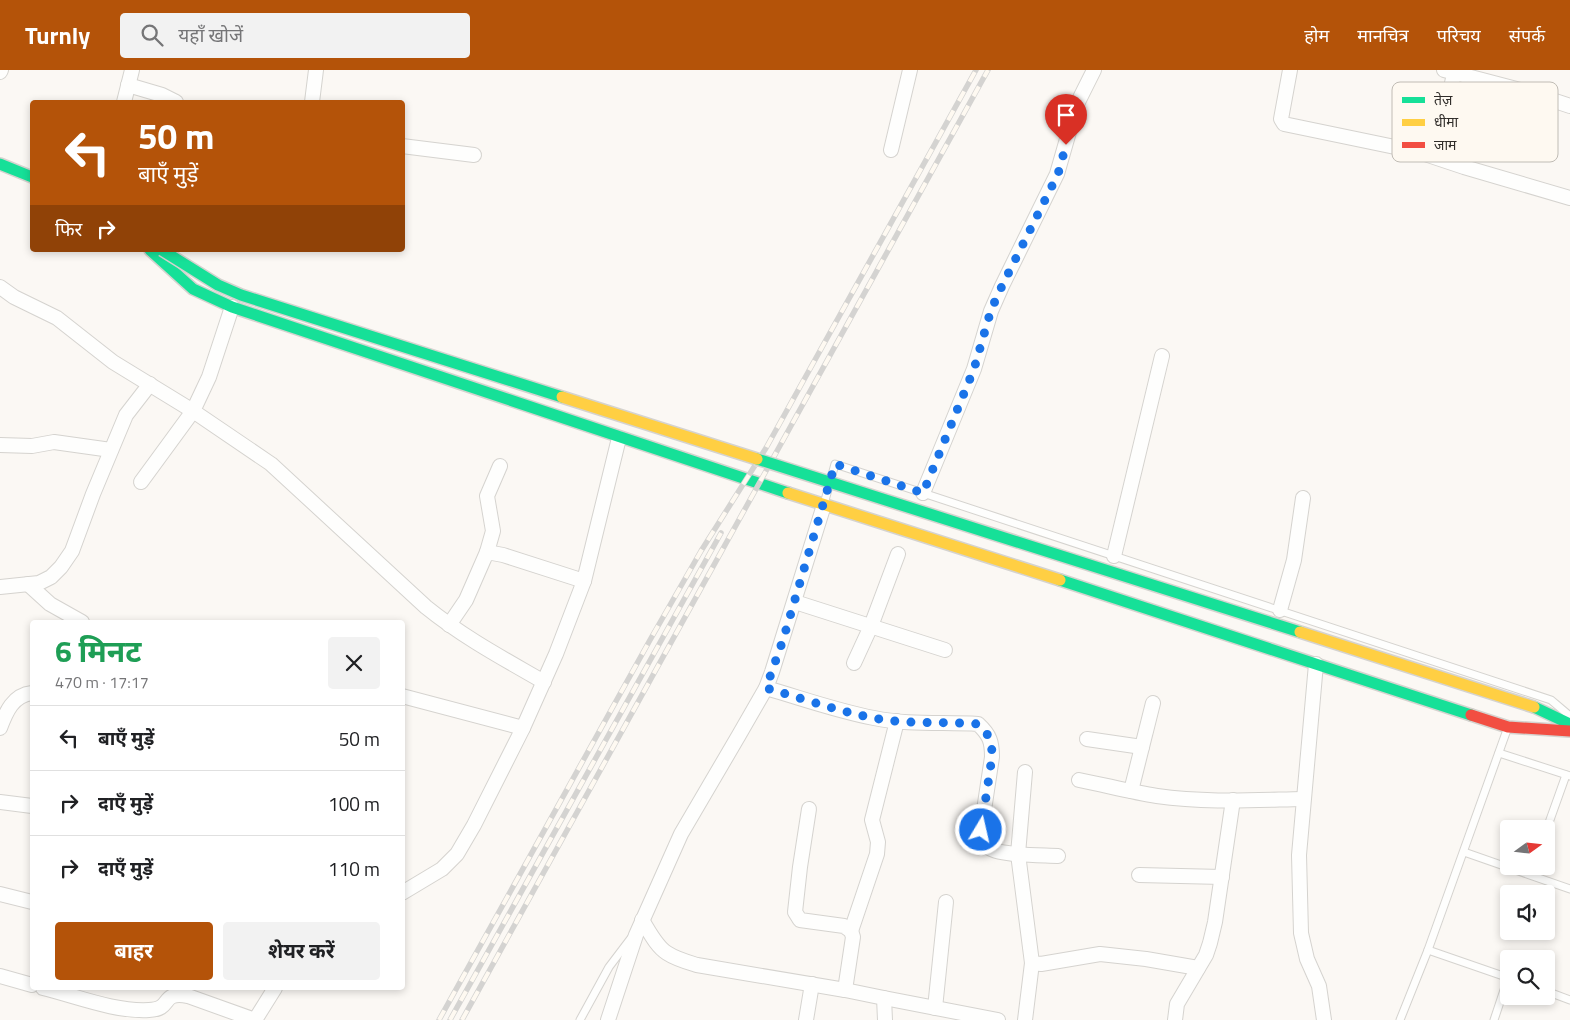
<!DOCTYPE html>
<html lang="hi">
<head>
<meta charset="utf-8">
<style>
	:root { --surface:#fff; --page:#f2f2f2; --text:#202124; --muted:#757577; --line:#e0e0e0; --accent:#b45309 }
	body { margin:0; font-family:"Titillium Web","Noto Sans Devanagari",sans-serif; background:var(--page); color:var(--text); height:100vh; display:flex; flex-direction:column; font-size:19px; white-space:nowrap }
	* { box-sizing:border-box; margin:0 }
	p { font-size:16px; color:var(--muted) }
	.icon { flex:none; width:28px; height:28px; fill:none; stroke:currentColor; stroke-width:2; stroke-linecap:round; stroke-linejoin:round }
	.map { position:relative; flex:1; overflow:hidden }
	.sheet { position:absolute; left:30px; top:550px; width:375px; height:370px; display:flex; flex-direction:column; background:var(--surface); border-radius:5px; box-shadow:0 2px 8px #0003 }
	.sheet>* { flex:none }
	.guide { position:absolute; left:30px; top:30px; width:375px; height:152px; border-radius:5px; box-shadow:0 2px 8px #0003; background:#b45309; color:#fff; overflow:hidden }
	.needle { width:32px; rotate:75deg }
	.fabs { position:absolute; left:1500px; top:750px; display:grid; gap:10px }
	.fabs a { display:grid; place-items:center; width:55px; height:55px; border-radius:5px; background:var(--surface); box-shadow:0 2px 8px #0003; font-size:25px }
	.pin { position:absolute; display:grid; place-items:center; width:42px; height:42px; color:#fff; margin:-51px -21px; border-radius:50% 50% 50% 0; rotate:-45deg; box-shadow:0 0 5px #0007 }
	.pin .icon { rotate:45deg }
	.me { position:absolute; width:55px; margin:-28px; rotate:9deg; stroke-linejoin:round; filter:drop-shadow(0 0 4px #0008) }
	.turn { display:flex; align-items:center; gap:18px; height:105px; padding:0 25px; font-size:22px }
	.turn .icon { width:65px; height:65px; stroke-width:2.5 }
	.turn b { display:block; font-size:35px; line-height:42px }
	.then { display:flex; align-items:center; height:48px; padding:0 25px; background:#0003; gap:10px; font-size:19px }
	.round { display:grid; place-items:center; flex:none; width:52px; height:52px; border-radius:5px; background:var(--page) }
	.overview { display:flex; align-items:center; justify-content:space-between; height:85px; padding:0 25px }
	h1 { font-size:30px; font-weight:700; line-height:38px; color:#1e9e55 }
	.primary-button { display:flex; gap:10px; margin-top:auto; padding:10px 25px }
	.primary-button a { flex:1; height:58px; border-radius:5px; background:var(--accent); color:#fff; font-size:20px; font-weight:700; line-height:58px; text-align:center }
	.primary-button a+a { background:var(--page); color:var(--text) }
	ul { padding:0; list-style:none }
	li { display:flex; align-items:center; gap:15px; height:65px; padding:0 25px; border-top:1px solid var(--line) }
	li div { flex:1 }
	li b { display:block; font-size:19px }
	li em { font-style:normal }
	header { display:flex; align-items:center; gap:30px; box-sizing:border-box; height:70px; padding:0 25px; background:var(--accent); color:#fff }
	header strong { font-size:24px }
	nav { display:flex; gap:28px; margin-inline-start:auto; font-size:18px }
	.search { width:350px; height:45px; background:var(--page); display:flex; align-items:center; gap:12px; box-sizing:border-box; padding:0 18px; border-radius:5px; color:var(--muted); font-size:19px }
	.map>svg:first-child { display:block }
</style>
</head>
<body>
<header>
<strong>Turnly</strong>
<div class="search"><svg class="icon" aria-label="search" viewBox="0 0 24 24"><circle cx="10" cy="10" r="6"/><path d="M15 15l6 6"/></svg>यहाँ खोजें</div>
<nav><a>होम</a><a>मानचित्र</a><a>परिचय</a><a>संपर्क</a></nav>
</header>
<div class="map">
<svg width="1570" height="950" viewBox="0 0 1570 950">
	<rect width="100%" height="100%" fill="#fbf8f4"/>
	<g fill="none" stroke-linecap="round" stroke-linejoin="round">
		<defs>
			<g id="lane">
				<polyline points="824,434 835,394 1551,630 1570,646"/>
				<polyline points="1499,683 1570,706"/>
				<polyline points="1546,761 1566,705"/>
				<polyline points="1464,782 1570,819"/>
				<polyline points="1428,880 1509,908"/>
				<polyline points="1546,921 1570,930"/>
				<polyline points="580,950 609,897 631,868"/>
				<polyline points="1400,950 1428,880 1508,657"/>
				<polyline points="1494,950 1508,908"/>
			</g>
			<g id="street">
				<polyline points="1290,0 1281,49 1284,54 1419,82 1464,97 1570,128"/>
				<polyline points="1444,0 1528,22 1570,36"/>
				<polyline points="0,2 1,0"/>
				<polyline points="128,15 162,25 176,32"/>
				<polyline points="124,32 132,0"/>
				<polyline points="312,32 316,0"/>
				<polyline points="402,76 474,85"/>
				<polyline points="891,80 910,0"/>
				<polyline points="1435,86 1455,0"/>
				<path d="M0 217 14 227 57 248 113 292 193 341 271 394 426 537C463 567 504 589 544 612"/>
				<polyline points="0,375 32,376 54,372 111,380"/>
				<polyline points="141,412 193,341 209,307 232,237"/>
				<polyline points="923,423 974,299 991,241 1002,216 1057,104 1077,34 1094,0"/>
				<polyline points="487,482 493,461 487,426 500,396"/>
				<polyline points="1114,486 1162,286"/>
				<polyline points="28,514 50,534 82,552"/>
				<polyline points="0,517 39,513 51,507 61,497 72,481 93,424 126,345 150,314"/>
				<polyline points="795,532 945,580"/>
				<polyline points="1280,540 1294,490 1303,428"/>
				<polyline points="449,555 466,530 487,482 503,485 584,511"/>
				<polyline points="854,593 871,556 898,484"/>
				<polyline points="1316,594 1299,785 1301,863 1307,889 1319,916 1324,950"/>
				<path d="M766 618C801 628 837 641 874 648 908 655 943 652 978 654 990 665 992 672 992 687L981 760C982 765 984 773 988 777 998 786 1043 785 1058 786"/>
				<polyline points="402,626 523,658"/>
				<path d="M0 658C6 642 13 625 32 623"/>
				<polyline points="1087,669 1142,677"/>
				<polyline points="1025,702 1018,784 1032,893 1041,894 1100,884 1146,889 1198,898"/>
				<path d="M1079 710C1105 715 1131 722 1157 726 1205 733 1255 730 1303 729"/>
				<polyline points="1131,721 1153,633"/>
				<polyline points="0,732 32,736"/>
				<polyline points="809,739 800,797 795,842 800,850 844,856 851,861 853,867 845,920"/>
				<polyline points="1139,805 1222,807"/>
				<polyline points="402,823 442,799 457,784 474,755 523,658 556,584 584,511 619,368"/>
				<polyline points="0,824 32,832"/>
				<path d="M642 850C649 861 656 876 667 883 676 889 687 892 697 895L845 920 884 928 885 950"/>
				<polyline points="851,861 877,784 878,772 872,750 897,651"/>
				<polyline points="0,906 32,915"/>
				<path d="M43 918C76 926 115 942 149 940 174 939 159 921 188 926L255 950"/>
				<polyline points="884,928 998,950"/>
				<polyline points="935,938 946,832"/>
				<polyline points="255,950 275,918"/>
				<polyline points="608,950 636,865 681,764 739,665 766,618 772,602 824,435"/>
				<polyline points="806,950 812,914"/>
				<polyline points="1025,950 1032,893"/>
				<polyline points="1175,950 1177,934 1206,885 1210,873 1215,852 1233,730"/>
			</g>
			<g id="fast">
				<polyline points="0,94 32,107"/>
				<polyline points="150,180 193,219 232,237 788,423"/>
				<polyline points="1060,510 1471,645"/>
				<polyline points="1534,637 1570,654"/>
			</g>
			<polyline id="slow" points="788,423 1060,510"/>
			<polyline id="jam" points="1471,645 1508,657 1570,661"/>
		</defs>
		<!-- lane casing -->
		<use href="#lane" stroke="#d5d3cf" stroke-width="9"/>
		<!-- street casing -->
		<use href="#street" stroke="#d5d3cf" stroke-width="16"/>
		<!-- fast casing -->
		<use href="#fast" stroke="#d5d3cf" stroke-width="14"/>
		<!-- slow casing -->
		<use href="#slow" stroke="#d5d3cf" stroke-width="14"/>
		<!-- jam casing -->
		<use href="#jam" stroke="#d5d3cf" stroke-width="14"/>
		<!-- lane -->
		<use href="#lane" stroke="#fefefd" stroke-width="7"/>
		<!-- street -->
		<use href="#street" stroke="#fefefd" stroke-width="14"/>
		<!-- fast -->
		<use href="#fast" stroke="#16e098" stroke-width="11"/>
		<!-- slow -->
		<use href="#slow" stroke="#ffcf43" stroke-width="11"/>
		<!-- jam -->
		<use href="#jam" stroke="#f24e42" stroke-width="11"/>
		<defs>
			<g id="rail">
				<polyline points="439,950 650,570 701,481 766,378 976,0"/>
				<polyline points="450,950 721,463"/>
				<polyline points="462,950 988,0"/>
			</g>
		</defs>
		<!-- rail casing -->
		<use href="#rail" stroke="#d4d3d1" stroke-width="5.5"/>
		<!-- rail -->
		<use href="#rail" stroke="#fef9f1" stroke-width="4" stroke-dasharray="11" stroke-linecap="butt"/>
		<defs>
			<g id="fast-bridge">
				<polyline points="162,180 218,215 241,225 562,327"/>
				<polyline points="757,389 1300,562"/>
			</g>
			<g id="slow-bridge">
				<polyline points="562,327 757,389"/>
				<polyline points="1300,562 1534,637"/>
			</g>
		</defs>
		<!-- fast-bridge casing -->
		<use href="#fast-bridge" stroke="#d5d3cf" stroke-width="14" stroke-linecap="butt"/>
		<!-- slow-bridge casing -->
		<use href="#slow-bridge" stroke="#d5d3cf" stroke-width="14" stroke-linecap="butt"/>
		<!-- fast-bridge -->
		<use href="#fast-bridge" stroke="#16e098" stroke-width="11"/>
		<!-- slow-bridge -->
		<use href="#slow-bridge" stroke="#ffcf43" stroke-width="11"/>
	</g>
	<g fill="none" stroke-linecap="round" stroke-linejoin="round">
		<!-- route -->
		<path stroke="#1a73e8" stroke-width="9" stroke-dasharray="0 16.2" d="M981 760 992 687C992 672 990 665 978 654 943 651 908 655 874 648 837 641 801 628 766 618L783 570 835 394 923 423 974 299 991 240 1002 216 1058 104 1066 75"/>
	</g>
	<!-- legend -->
	<rect x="1392" y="12" width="166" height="80" rx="8" fill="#fef9f1" stroke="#c0bcb5" stroke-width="1"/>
	<rect x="1402" y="27" width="23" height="6" fill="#16e098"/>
	<rect x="1402" y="49" width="23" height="7" fill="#ffcf43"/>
	<rect x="1402" y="72" width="23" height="6" fill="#f24e42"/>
	<g font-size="14" fill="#302d2a">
		<text x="1434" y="35">तेज़</text>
		<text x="1434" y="57">धीमा</text>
		<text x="1434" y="80">जाम</text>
	</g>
</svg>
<div class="fabs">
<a><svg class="needle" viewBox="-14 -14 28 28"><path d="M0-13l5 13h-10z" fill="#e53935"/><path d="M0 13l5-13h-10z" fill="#757577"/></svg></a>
<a><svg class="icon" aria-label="sound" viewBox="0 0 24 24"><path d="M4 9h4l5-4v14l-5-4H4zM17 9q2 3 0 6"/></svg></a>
<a><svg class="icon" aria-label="search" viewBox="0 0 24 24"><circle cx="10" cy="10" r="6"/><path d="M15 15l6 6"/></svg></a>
</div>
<div class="pin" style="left:1066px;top:75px;background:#d93025"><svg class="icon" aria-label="arrive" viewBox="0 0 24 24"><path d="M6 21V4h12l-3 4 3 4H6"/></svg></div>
<svg class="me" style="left:981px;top:760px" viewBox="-20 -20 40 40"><circle r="17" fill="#1a73e8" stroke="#fff" stroke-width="3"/><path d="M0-11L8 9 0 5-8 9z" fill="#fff"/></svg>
<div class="guide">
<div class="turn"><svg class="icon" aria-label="left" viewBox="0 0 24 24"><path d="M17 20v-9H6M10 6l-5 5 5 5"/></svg><div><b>50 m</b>बाएँ मुड़ें</div></div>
<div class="then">फिर<svg class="icon" aria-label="right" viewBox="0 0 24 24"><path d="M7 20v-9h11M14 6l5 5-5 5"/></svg></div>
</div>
<section class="sheet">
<div class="overview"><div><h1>6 मिनट</h1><p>470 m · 17:17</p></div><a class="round"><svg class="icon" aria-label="close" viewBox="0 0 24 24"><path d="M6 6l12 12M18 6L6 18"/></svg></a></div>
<ul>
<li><svg class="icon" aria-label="left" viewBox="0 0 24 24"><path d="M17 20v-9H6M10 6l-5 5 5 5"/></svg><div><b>बाएँ मुड़ें</b></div><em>50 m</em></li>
<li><svg class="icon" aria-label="right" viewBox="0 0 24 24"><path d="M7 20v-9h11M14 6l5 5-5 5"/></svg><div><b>दाएँ मुड़ें</b></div><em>100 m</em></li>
<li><svg class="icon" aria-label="right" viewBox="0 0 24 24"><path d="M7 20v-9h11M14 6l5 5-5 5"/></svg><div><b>दाएँ मुड़ें</b></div><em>110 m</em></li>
</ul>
<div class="primary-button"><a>बाहर</a><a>शेयर करें</a></div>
</section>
</div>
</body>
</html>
